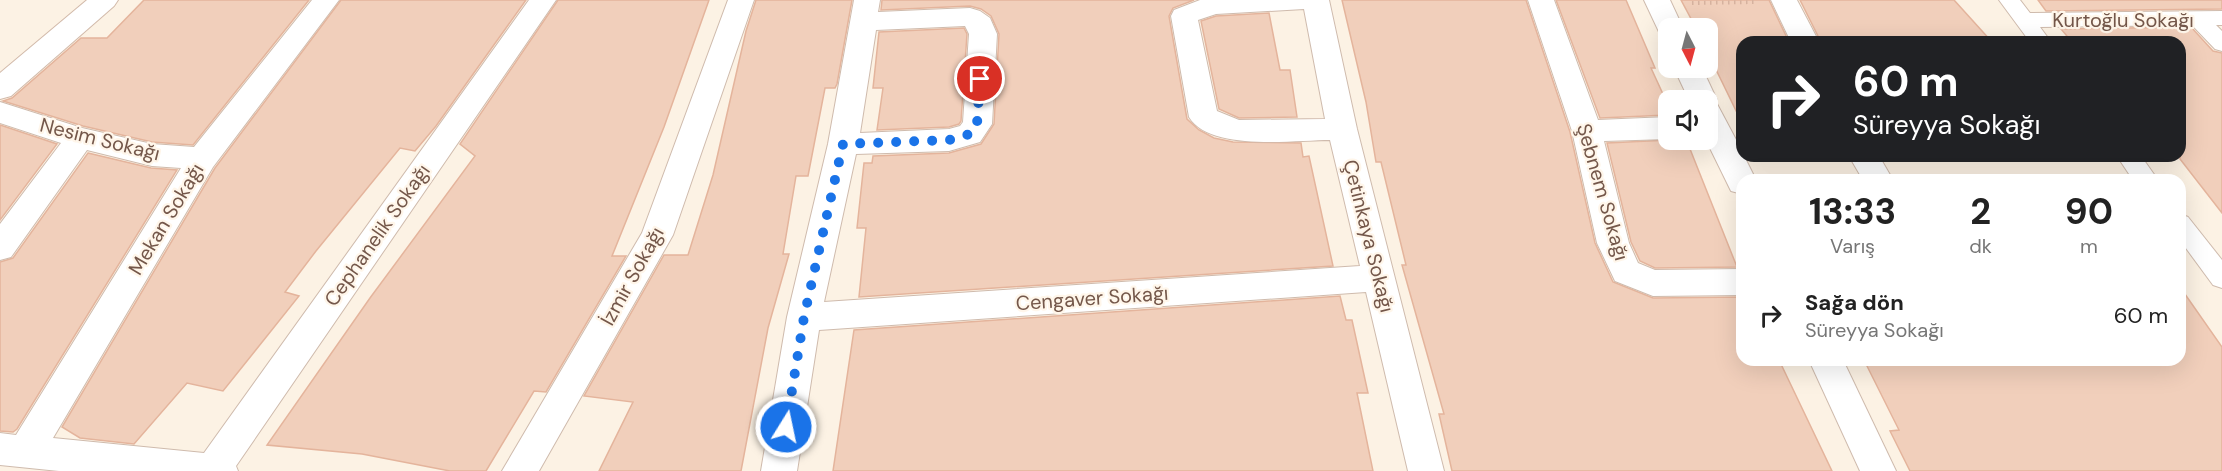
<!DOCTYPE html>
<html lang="tr">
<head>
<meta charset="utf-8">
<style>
	:root { --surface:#fff; --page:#f6f6f6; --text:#222; --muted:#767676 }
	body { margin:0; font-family:"DM Sans",sans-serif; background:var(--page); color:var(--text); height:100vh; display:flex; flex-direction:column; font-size:22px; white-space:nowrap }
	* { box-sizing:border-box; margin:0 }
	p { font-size:20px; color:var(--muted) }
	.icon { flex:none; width:33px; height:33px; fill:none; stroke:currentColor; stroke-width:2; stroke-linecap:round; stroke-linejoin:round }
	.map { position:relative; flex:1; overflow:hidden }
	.details { position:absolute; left:1736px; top:174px; width:450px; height:192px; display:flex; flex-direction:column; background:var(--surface); border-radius:18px; box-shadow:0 6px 24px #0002 }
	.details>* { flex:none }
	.hud { position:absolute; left:1736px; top:36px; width:450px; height:126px; border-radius:18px; box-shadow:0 6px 24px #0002; background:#202124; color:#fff; overflow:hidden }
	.needle { width:39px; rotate:174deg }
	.tools { position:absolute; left:1658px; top:18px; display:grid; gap:12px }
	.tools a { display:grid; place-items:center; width:60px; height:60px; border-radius:12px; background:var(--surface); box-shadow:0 6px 24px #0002; font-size:30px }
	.pin { position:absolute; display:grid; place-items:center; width:51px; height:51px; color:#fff; margin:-26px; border:3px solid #fff; border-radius:50%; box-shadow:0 2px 6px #0007 }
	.me { position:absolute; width:66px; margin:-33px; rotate:10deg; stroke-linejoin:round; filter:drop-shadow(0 0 4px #0008) }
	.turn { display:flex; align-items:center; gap:21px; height:126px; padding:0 18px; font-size:27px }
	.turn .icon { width:78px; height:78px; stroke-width:2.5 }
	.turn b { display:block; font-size:42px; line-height:51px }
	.eta { display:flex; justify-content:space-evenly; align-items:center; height:102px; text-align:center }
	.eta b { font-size:36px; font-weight:700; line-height:42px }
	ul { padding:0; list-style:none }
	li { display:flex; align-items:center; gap:18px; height:78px; padding:0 18px }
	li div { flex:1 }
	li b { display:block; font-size:22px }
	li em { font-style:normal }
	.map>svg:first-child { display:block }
</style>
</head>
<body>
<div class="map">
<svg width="2222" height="471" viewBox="0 0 2222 471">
	<rect width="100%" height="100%" fill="#fcf2e4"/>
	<!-- building -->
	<g fill="#f1cfbb" stroke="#e4b49c" stroke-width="1.5">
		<polygon points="144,0 309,0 193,145 152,142 83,126 3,101 12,98 81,38 107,38"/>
		<polygon points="341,0 526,0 436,126 415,151 400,148 316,251 285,292 299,296 223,391 187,383 134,444 80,438 62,427 215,168"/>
		<polygon points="558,0 709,0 664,127 612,256 626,256 546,392 534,391 486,471 450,471 362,454 267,445 370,298 475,156 460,144"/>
		<polygon points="756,0 852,0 837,84 835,88 825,88 808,176 796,176 783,254 789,254 768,328 741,471 599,471 633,402 584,396 664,255 688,255 713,175 746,31"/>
		<polygon points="882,0 1194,0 1173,8 1169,16 1187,119 1199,130 1214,138 1233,142 1301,143 1303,157 1309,156 1333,266 859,297 866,228 857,228 864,163 872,163 873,156 949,153 981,144 994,124 999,34 991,16 981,9 970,6 881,10"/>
		<polygon points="1342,0 1526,0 1570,132 1595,243 1613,282 1653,298 1742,297 1742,360 1779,360 1832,471 1452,471 1439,414 1444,414 1402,265 1406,265 1381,162 1376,162 1366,102"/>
		<polygon points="1556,0 1626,0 1655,68 1651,68 1668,105 1668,115 1600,118"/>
		<polygon points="1681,0 1769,0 1789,42 1742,42 1742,123 1707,51 1707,28 1696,28"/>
		<polygon points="1800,0 1954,0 1992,42 1821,42"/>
		<polygon points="2038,0 2222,0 2222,9 2046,11"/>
		<polygon points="1269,13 1280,70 1290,70 1297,117 1239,118 1219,109 1201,21 1216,16"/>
		<polygon points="2191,27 2213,51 2222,53 2222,213 2180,159 2180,42 2072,42 2061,29"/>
		<polygon points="964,28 967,34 961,121 959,124 949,127 877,130 883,88 873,88 879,32"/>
		<polygon points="0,125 57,144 0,220"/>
		<polygon points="1670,140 1681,140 1685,149 1690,149 1737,267 1655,268 1640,261 1631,242 1607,143"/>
		<polygon points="88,153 151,168 177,170 17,429 13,432 0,431 0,262 13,258"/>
		<polygon points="2180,287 2222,347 2222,471 1910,471 1890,431 1899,430 1864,360 2180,360"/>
		<polygon points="1340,296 1346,320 1352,320 1368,393 1357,393 1373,471 833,471 854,330"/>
	</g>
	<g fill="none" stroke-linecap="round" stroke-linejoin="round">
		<defs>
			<g id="pedestrian">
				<polygon points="1999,0 2020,0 2030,13 2222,11 2222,25 2216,25 2222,31 2222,51 2215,49 2192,25 2040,27 2051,42 2030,42"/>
				<polygon points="2117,156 2141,156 2158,180 2133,180"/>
				<polygon points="2180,214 2188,217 2222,260 2222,288 2213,285 2180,240"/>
			</g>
			<g id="minor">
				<polygon points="312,0 339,0 213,167 53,438 204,453 529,0 556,0 236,466 238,471 59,471 0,465 0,433 16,435 181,168 152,166 87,150 11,257 0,260 0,224 61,143 0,123 0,102 82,128 152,144 194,147"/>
				<polygon points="728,0 754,0 673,235 539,471 502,471 642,233"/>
				<path d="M854 0H880L878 12 970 8 980 11 990 18 997 34 992 124 980 142 949 151 856 154 824 302 1360 266 1330 140C1295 140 1210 152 1189 117L1171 16 1174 10 1200 0H1329L1357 129 1444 471H1408L1366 292 819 330 797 471H761L787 317 828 144ZM1304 9 1325 119 1239 120 1217 111 1198 20 1216 14ZM965 26 969 34 963 122 960 126 949 129 860 133 876 30Z"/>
				<polygon points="1528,0 1554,0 1598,120 1668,117 1668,139 1604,141 1629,243 1638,263 1655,270 1742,269 1742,295 1653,296 1615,281 1597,243 1572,131"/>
				<polygon points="1644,0 1670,0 1683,28 1668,28 1668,37 1660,34"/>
				<polygon points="1771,0 1797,0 1819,42 1791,42"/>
				<polygon points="1674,68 1702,68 1717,100 1716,102 1742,151 1742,156 1744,156 1756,180 1742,180 1742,194 1731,191 1706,140 1707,100 1689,100"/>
				<polygon points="1849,156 1879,156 1893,180 1863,180"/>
				<polygon points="1809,360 1843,360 1896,471 1860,471"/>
			</g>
			<polygon id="secondary" points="87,0 118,0 114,6 11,96 0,99 0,73"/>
		</defs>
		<!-- pedestrian casing -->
		<use href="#pedestrian" stroke="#cfbbad" stroke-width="2"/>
		<!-- minor casing -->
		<use href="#minor" stroke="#cfbbad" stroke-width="2"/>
		<!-- secondary casing -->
		<use href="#secondary" stroke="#d2baaa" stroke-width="2"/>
		<!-- path -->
		<polyline stroke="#d6b29f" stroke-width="4" stroke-dasharray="1.5 4.5" stroke-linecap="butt" points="1692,3 1754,2"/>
		<!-- pedestrian -->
		<use href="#pedestrian" fill="#fff" fill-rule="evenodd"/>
		<!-- minor -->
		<use href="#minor" fill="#fff" fill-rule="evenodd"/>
		<!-- secondary -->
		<use href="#secondary" fill="#fff" fill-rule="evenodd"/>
	</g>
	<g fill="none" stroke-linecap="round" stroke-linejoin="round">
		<!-- route -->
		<polyline stroke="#1a73e8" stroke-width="10" stroke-dasharray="0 18" points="786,427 804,317 843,144 949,140 970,134 977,124 980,79"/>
	</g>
	<g text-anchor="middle" stroke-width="4.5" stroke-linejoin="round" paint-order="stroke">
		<!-- street labels -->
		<g font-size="20" fill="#74574a" stroke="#fff6ea">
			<text x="2123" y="27">Kurtoğlu Sokağı</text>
			<text transform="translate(100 139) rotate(14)" y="7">Nesim Sokağı</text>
			<text transform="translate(1603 192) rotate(74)" y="7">Şebnem Sokağı</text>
			<text transform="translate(166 219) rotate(-59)" y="7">Mekan Sokağı</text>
			<text transform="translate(377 235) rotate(-55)" y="7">Cephanelik Sokağı</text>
			<text transform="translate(1369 236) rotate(76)" y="7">Çetinkaya Sokağı</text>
			<text transform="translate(632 276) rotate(-61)" y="7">İzmir Sokağı</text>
			<text transform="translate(1092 298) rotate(-4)" y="7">Cengaver Sokağı</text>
		</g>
	</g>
</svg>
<div class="tools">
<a><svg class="needle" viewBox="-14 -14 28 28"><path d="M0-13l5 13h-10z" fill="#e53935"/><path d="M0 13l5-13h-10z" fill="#767676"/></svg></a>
<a><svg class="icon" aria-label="sound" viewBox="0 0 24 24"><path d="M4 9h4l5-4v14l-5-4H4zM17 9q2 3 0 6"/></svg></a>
</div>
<div class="pin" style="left:980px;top:79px;background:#d93025"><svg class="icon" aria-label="arrive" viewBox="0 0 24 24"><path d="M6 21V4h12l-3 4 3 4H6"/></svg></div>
<svg class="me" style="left:786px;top:427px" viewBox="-20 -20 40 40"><circle r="17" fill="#1a73e8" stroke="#fff" stroke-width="3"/><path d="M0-11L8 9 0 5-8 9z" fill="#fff"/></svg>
<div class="hud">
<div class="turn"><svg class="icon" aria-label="right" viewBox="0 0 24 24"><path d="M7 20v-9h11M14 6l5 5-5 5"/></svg><div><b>60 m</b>Süreyya Sokağı</div></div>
</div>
<section class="details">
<div class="eta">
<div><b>13:33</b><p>Varış</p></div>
<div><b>2</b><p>dk</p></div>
<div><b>90</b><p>m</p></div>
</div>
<ul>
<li><svg class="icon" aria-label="right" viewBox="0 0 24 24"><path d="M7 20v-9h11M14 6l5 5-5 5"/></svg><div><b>Sağa dön</b><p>Süreyya Sokağı</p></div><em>60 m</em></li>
</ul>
</section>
</div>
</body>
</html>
